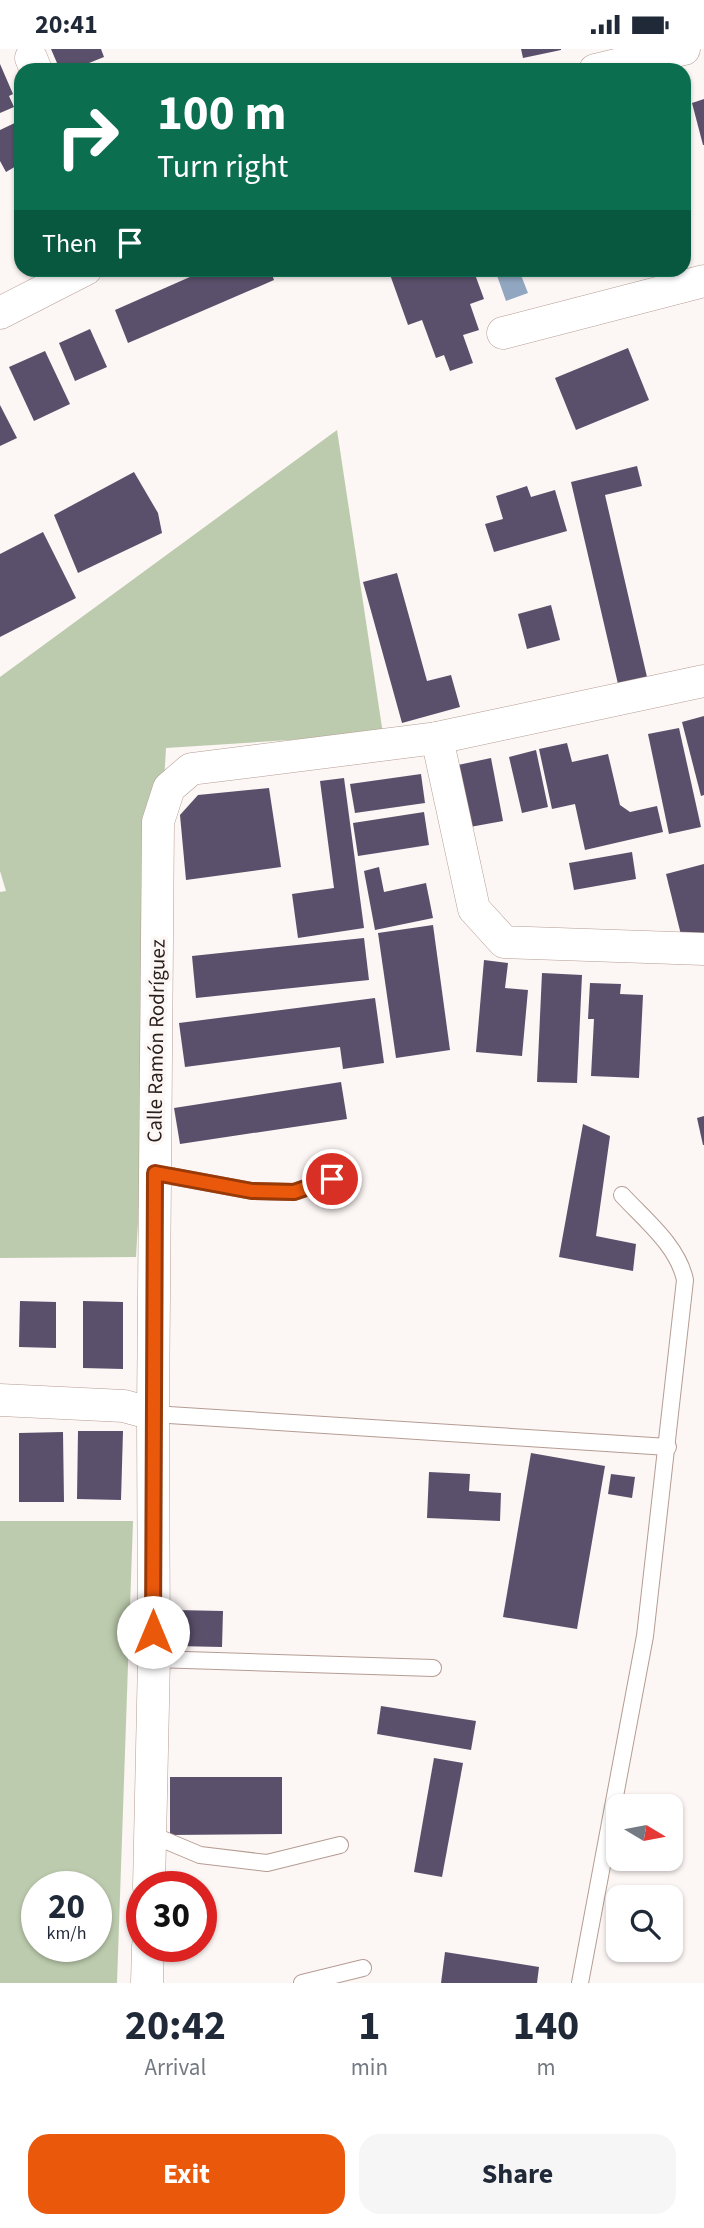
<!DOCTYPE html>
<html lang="en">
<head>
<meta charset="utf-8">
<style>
	:root { --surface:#fff; --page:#f6f6f7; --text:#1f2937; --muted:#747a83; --accent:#ea580c }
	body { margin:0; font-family:"Source Sans 3",sans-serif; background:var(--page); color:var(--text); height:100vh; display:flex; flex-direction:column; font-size:26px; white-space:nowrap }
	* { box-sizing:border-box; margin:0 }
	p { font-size:23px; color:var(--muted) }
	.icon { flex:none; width:38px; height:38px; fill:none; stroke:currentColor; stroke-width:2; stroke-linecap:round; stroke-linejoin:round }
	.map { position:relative; height:1934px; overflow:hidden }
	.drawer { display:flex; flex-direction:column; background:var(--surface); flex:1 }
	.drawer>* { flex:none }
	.hud { position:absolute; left:14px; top:14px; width:677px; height:214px; border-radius:21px; box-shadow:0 2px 5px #0004; background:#0b6e4f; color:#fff; overflow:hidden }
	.needle { width:46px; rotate:100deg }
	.tools { position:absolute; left:606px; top:1745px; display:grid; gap:14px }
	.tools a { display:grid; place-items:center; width:77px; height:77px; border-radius:14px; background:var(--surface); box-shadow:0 2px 5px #0004; font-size:35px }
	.speed { position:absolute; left:21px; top:1822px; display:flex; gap:14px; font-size:35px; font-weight:700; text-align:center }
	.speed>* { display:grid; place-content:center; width:91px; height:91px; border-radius:50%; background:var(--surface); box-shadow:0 2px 5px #0004; line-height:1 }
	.speed small { font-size:18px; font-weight:400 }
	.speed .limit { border:10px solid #d22; background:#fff; color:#111 }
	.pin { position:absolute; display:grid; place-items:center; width:60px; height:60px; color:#fff; margin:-30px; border:4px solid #fff; border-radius:50%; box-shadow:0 2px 7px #0007 }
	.me { position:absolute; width:77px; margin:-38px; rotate:0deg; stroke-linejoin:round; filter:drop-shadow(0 0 5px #0008) }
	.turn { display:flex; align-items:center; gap:24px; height:147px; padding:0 28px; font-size:32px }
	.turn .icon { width:91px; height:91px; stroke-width:2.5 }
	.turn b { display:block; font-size:49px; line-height:60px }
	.then { display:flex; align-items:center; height:66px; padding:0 28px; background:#0003; gap:14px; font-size:26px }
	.eta { display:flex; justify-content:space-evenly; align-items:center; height:119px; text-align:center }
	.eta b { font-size:42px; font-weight:700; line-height:49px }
	.action { display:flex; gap:14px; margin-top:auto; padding:14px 28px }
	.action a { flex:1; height:80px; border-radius:21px; background:var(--accent); color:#fff; font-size:28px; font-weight:700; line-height:80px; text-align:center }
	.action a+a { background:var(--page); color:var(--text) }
	.status { display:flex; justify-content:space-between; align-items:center; height:49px; padding:0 35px; background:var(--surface); direction:ltr }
	.status svg { height:19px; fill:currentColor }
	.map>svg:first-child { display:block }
</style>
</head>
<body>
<div class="status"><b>20:41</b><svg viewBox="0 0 49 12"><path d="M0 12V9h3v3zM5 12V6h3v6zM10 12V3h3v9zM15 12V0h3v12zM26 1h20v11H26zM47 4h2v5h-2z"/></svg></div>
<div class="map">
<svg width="704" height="1934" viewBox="0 0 704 1934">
	<rect width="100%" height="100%" fill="#fcf6f4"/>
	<!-- green -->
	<g fill="#bccbad" fill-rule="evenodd">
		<polygon points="337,381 383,685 166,699 136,1208 0,1209 0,843 6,842 0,822 0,628"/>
		<path d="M0 1472H133L117 1934H0ZM37 1838H96V1897H37Z"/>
	</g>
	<!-- water -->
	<polygon fill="#91a7c1" points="495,221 519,221 528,244 506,252"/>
	<!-- building -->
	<g fill="#5a506b">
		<polygon points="51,0 101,0 104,8 89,14 92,21 60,21"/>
		<polygon points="521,0 561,0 561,1 523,9"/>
		<polygon points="0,15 13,45 9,47 14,58 0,64"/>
		<polygon points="704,50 704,96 703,96 692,54"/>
		<polygon points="21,71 21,122 18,116 6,123 0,112 0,81"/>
		<polygon points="208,220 270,220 274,231 128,294 115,261"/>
		<polygon points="388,220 473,220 484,250 470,255 479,281 463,286 473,314 450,322 444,306 436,309 422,271 408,276"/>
		<polygon points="90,280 107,318 75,332 59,294"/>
		<polygon points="628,299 649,351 576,381 555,329"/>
		<polygon points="45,302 70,355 34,372 9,318"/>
		<polygon points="0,356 17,389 0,397"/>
		<polygon points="637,417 642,437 605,446 647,628 618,635 571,433"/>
		<polygon points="134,423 158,464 162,484 78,524 54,466"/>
		<polygon points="527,437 531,448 555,441 567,482 494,503 485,475 503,470 496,447"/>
		<polygon points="43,483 76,549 0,588 0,505"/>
		<polygon points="397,524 427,632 451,626 460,658 402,674 363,533"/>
		<polygon points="551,556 560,591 527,600 518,565"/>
		<polygon points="704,667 704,746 701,747 682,673"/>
		<polygon points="679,679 701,778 669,785 648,685"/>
		<polygon points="567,694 572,713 608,705 620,756 630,763 657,757 663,783 585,801 575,755 552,760 539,700"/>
		<polygon points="536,701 548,758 522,764 509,708"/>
		<polygon points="491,709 503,772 470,778 458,716"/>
		<polygon points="421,725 425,754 355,764 350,735"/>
		<polygon points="344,729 364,879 298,889 292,845 334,839 320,732"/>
		<polygon points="269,739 281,818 186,831 180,766 198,746"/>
		<polygon points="424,763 429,796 358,807 353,774"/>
		<polygon points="632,803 636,830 574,841 569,814"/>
		<polygon points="704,815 704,884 682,890 666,825"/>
		<polygon points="379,818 384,843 426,834 433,869 375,881 364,822"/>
		<polygon points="433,876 450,1001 396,1009 378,884"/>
		<polygon points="364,889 369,931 196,949 192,907"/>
		<polygon points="484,911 508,914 505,939 528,941 522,1007 476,1003"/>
		<polygon points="542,924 582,926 577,1034 537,1033"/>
		<polygon points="590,934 621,935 620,945 643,946 639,1029 591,1027 594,970 588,970"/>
		<polygon points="375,949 384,1014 343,1020 340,998 185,1018 179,974"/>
		<polygon points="341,1033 347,1070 180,1095 174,1059"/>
		<polygon points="704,1067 704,1096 703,1096 697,1069"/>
		<polygon points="583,1075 610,1087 596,1187 636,1195 633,1222 559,1208"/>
		<polygon points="20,1252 56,1253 56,1299 19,1298"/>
		<polygon points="83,1252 123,1253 123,1320 83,1319"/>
		<polygon points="78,1382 123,1382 121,1451 77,1450"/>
		<polygon points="63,1383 64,1453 19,1453 19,1384"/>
		<polygon points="531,1404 605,1417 577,1580 503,1568"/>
		<polygon points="429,1423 470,1425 469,1442 501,1444 500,1472 427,1469"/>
		<polygon points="611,1425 635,1428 632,1449 608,1445"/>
		<polygon points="175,1561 223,1562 222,1598 175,1597"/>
		<polygon points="381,1657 476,1672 471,1701 377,1685"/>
		<polygon points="434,1709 463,1714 442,1828 414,1823"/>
		<polygon points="170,1728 282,1728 282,1785 170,1786"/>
		<polygon points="445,1903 539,1918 537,1934 441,1934"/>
	</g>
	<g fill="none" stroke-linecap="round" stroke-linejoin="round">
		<defs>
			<g id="lane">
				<polyline points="155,1124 252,1142 294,1143 350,1123"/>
				<polyline points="153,1365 668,1398"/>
				<polyline points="154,1610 433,1619"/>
				<polyline points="150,1785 200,1806 267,1814 340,1796"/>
				<polyline points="302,1934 363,1919"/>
				<path d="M580 1934 645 1587 685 1231C678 1197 645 1171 622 1146"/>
			</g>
			<g id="street">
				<polyline points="31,9 36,21"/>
				<polyline points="595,21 684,0"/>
				<polyline points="0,264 86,220"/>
				<polyline points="503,284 704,232"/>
				<polyline points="437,689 474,860 504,893 704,900"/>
				<polyline points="0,1351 124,1357 153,1365"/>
				<polyline points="149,1838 154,1610 153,1365 158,773 169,739 191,720 437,689 704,632"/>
				<polyline points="147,1934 148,1897"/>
			</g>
		</defs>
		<!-- lane casing -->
		<use href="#lane" stroke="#b59c93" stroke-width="18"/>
		<!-- street casing -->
		<use href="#street" stroke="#b59c93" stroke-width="33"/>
		<!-- lane -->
		<use href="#lane" stroke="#fff" stroke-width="16"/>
		<!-- street -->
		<use href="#street" stroke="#fff" stroke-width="32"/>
	</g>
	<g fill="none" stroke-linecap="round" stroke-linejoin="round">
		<defs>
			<polyline id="route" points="153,1583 155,1124 252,1142 294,1143 332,1130"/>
		</defs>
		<!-- route casing -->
		<use href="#route" stroke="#983908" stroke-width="18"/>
		<!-- route -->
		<use href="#route" stroke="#ea580c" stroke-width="12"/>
	</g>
	<g text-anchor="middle" stroke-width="7" stroke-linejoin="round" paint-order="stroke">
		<!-- street labels -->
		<g font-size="21" fill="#281f1b" stroke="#fcf6f4">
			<text transform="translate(156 992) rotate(-89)" y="7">Calle Ramón Rodríguez</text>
		</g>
	</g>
</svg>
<div class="tools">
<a><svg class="needle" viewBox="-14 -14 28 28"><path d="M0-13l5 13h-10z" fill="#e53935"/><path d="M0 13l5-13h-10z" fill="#747a83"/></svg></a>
<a><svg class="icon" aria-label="search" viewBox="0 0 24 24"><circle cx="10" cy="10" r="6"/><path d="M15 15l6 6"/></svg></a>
</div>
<div class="speed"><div>20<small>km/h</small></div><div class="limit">30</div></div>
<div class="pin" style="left:332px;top:1130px;background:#d93025"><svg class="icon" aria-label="arrive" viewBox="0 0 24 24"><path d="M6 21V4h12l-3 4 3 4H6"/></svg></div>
<svg class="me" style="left:153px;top:1583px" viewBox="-20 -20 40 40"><circle r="19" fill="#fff"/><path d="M0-13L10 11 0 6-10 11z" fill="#ea580c"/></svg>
<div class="hud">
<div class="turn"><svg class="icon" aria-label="right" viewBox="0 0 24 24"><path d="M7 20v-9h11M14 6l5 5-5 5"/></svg><div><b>100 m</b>Turn right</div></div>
<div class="then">Then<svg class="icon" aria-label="arrive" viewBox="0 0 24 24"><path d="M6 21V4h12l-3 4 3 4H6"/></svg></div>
</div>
</div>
<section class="drawer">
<div class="eta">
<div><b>20:42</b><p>Arrival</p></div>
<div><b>1</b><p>min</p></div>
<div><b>140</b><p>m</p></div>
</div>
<div class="action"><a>Exit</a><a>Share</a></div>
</section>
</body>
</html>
